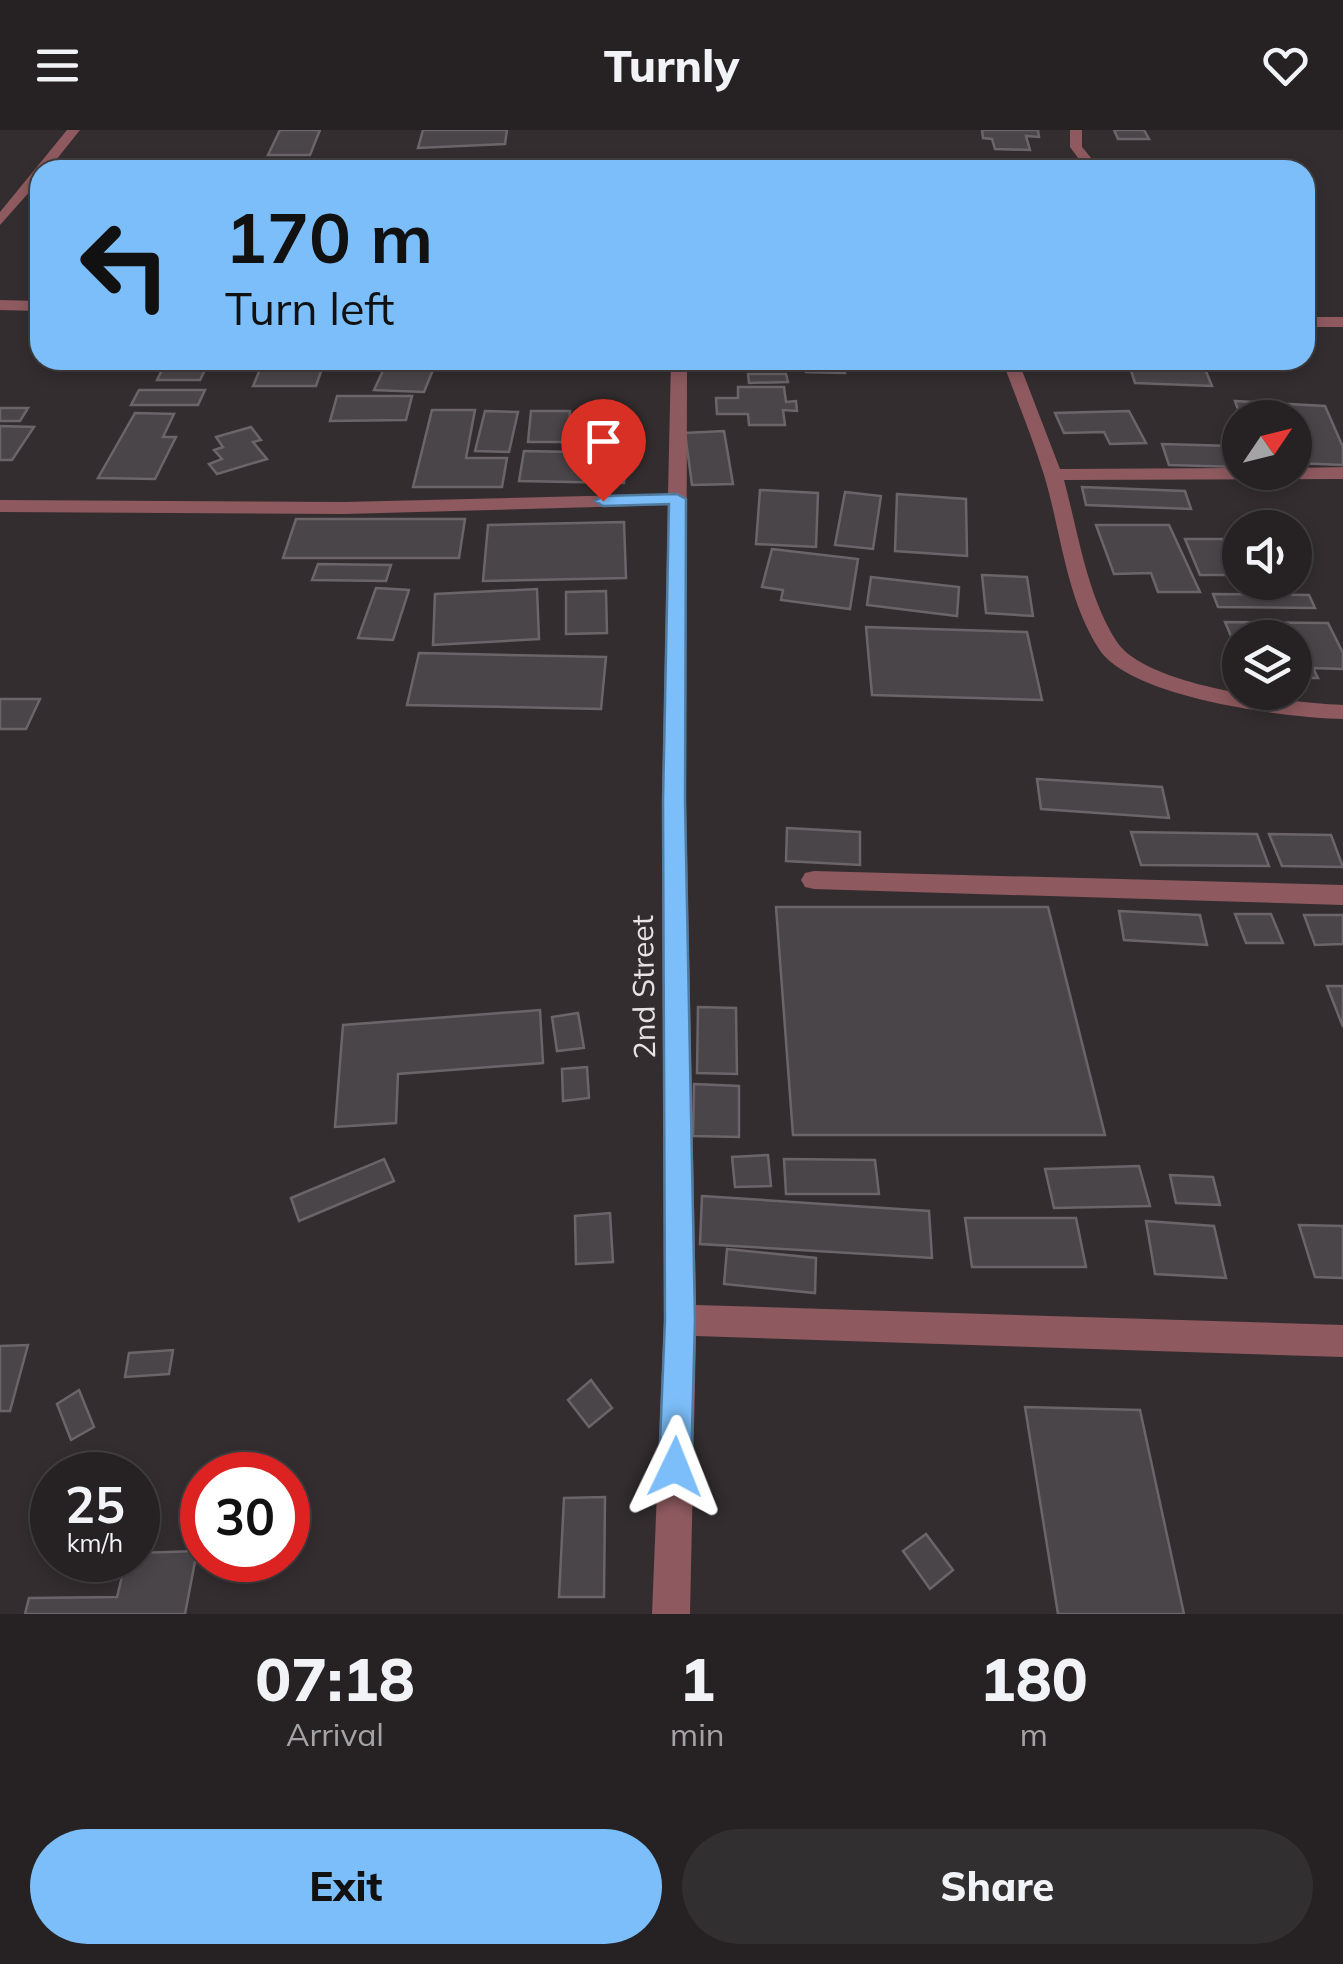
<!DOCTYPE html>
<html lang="en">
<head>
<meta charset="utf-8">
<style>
	:root { --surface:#262223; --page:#322f30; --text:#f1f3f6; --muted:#a4a4a6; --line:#423f41; --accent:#7cbef9 }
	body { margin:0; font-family:Mulish,sans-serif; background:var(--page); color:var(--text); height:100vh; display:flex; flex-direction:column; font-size:38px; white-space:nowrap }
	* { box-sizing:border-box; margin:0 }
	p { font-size:32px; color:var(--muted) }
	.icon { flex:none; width:55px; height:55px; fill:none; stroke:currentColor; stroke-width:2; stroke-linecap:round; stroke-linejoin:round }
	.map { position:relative; height:1484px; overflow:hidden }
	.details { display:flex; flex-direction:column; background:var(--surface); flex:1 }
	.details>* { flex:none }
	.top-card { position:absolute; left:30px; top:30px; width:1285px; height:210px; border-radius:30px; box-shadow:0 5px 15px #0003,0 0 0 2px var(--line); background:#7cbef9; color:#111; overflow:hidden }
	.needle { width:65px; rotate:55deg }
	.buttons { position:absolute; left:1222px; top:270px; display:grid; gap:20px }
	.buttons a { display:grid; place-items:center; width:90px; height:90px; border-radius:50%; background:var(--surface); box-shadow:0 5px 15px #0003,0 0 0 2px var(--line); font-size:50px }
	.speed { position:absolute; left:30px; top:1322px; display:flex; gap:20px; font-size:50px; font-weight:700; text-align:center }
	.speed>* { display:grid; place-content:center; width:130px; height:130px; border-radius:50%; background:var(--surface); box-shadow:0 5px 15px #0003,0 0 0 2px var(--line); line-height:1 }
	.speed small { font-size:25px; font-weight:400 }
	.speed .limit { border:15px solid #d22; background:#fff; color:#111 }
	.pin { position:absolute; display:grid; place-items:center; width:85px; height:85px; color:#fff; margin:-102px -42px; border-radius:50% 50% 50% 0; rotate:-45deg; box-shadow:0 0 10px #0007 }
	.pin .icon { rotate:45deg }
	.me { position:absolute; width:110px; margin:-55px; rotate:2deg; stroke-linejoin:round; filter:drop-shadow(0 0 8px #0008) }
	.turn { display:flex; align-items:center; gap:35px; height:210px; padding:0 30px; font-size:45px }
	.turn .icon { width:130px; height:130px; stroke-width:2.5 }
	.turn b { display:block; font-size:70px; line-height:85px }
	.eta { display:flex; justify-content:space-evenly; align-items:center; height:170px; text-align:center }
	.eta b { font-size:60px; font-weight:800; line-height:70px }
	.primary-button { display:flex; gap:20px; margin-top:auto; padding:20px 30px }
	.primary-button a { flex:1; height:115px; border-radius:60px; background:var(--accent); color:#111; font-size:40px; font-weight:800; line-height:115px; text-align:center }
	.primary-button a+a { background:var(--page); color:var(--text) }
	header { display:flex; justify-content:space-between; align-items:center; height:130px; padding:0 30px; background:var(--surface); font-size:45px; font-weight:800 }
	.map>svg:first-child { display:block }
</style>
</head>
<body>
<header><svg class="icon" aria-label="menu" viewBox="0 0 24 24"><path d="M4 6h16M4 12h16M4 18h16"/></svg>Turnly<svg class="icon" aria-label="heart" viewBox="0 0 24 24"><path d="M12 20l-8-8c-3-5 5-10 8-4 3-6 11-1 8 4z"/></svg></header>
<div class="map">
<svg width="1343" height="1484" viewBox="0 0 1343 1484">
	<rect width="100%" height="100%" fill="#332d2f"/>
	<!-- building -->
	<g fill="#4a4549" stroke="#6b656a" stroke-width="2.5">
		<polygon points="280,0 320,0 310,25 268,25"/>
		<polygon points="423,0 507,0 505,14 418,18"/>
		<polygon points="982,0 1038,0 1039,7 1026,6 1030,20 995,19 992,9 983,8"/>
		<polygon points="1114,0 1144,0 1149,9 1118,9"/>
		<polygon points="1115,32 1172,33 1177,40 1119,40"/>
		<polygon points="167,230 210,230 200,250 157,250"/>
		<polygon points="264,230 325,230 316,256 253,256"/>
		<polygon points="388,230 437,230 424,262 374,260"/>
		<polygon points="466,230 541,230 541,233 465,235"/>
		<polygon points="795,230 844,230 845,243 806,242 806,232"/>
		<polygon points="1128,231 1203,234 1212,256 1135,253"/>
		<polygon points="748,244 786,244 788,252 749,253"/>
		<polygon points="738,257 784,257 786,272 796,271 797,281 783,280 785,295 749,295 748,284 717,284 716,268 738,268"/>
		<polygon points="139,260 205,260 198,275 131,275"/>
		<polygon points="337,266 412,266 406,290 330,291"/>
		<polygon points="1235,271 1325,276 1343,317 1343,335 1295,333 1295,288 1241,288"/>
		<polygon points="0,278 28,278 20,291 0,291"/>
		<polygon points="432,280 475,280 466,328 507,328 502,357 413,357"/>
		<polygon points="485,281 518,282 509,322 475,321"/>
		<polygon points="531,281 570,281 568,312 528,312"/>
		<polygon points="1129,281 1146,313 1110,314 1104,302 1064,303 1055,283"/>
		<polygon points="580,282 630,283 624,353 519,351 524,321 575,322"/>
		<polygon points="135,283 174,284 163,307 176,307 155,349 98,348"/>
		<polygon points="0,296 34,297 12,330 0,330"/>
		<polygon points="251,297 261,310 253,312 267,329 217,344 209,334 222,329 214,320 223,317 216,307"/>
		<polygon points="724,301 733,354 692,355 685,303"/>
		<polygon points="1162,314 1232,316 1240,337 1169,335"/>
		<polygon points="1082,357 1185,361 1191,379 1086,375"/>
		<polygon points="760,360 818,363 816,417 756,414"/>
		<polygon points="845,362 881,366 873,419 835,415"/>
		<polygon points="897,364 966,369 967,426 895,421"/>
		<polygon points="296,389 465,389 459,428 283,428"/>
		<polygon points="624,392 626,448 483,451 488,395"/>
		<polygon points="1096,395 1169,395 1200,462 1158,462 1151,443 1114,444"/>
		<polygon points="1185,409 1240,409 1240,445 1200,445"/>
		<polygon points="772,419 858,429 850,479 781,470 783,460 762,457"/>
		<polygon points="318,434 391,435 386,451 312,450"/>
		<polygon points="982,445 1027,447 1033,486 986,483"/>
		<polygon points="871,447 959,457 957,486 867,475"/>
		<polygon points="376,458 409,460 393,510 358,508"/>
		<polygon points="537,459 539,509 433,515 435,464"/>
		<polygon points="606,461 607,503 566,504 566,462"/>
		<polygon points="1213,464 1309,465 1315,478 1218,477"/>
		<polygon points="1225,492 1328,493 1343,523 1343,539 1313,538 1318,548 1295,548 1295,508 1240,508 1240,518 1236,518"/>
		<polygon points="866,497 1027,502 1042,570 872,565"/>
		<polygon points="419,523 606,527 601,579 407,575"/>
		<polygon points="0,569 40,569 26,599 0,599"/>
		<polygon points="1037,649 1162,657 1169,688 1041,679"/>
		<polygon points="787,698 860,702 860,735 786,731"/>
		<polygon points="1131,702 1257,704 1269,736 1141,735"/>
		<polygon points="1269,704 1331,705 1343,737 1282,736"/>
		<polygon points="776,777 1048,777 1105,1005 793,1005"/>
		<polygon points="1119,781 1200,785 1207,815 1124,810"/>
		<polygon points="1235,784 1271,784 1283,813 1246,813"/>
		<polygon points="1304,785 1343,785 1343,814 1315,815"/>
		<polygon points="1327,856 1343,856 1343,897"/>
		<polygon points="698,877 736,878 737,944 697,943"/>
		<polygon points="540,880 543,933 398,944 396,993 335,997 343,895"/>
		<polygon points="578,883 584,918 557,921 552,887"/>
		<polygon points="587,937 589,968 563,971 562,939"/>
		<polygon points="694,954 739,956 739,1007 693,1006"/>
		<polygon points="768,1025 771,1056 735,1057 732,1027"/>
		<polygon points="384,1029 394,1051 299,1091 291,1068"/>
		<polygon points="784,1029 875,1030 879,1064 786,1064"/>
		<polygon points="1139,1036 1150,1076 1054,1078 1045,1039"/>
		<polygon points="1170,1045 1213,1047 1220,1075 1176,1073"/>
		<polygon points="702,1066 929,1081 932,1128 700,1114"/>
		<polygon points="610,1083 613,1132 576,1134 575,1086"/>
		<polygon points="965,1088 1076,1088 1086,1137 972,1137"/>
		<polygon points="1146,1091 1214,1096 1226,1148 1155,1144"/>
		<polygon points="1299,1095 1343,1096 1343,1148 1315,1147"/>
		<polygon points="727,1119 816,1128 815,1163 724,1154"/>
		<polygon points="28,1215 10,1281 0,1281 0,1216"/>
		<polygon points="173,1220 169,1244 125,1247 129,1223"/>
		<polygon points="591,1250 612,1278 589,1297 568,1270"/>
		<polygon points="79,1260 94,1297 71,1310 57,1274"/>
		<polygon points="1025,1277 1140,1280 1184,1484 1058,1484"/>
		<polygon points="605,1367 604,1467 559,1467 564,1368"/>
		<polygon points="926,1404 953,1440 930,1459 903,1421"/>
		<polygon points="197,1421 185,1484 25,1484 29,1468 117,1467 126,1430 138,1430 138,1423"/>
	</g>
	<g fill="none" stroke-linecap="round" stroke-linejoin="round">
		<!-- minor -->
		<g fill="#8e5a5f" fill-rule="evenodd">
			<polygon points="67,0 80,0 48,40 40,40 40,50 0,95 0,82"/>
			<polygon points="1070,0 1082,0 1082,17 1101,40 1087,40 1070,17"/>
			<polygon points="0,170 40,171 40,181 0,180"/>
			<rect x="1305" y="187" width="38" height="10"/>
			<polygon points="671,230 687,230 686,672 696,1175 1343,1195 1343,1227 696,1206 690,1484 652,1484 664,1190 662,672 668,375 344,384 0,382 0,370 344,372 668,364"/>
			<path d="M1002 230H1018L1060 339 1240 338V342H1295V338L1343 337V349L1064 350C1078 402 1087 466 1117 512 1147 557 1291 573 1343 575V589C1288 588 1130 568 1099 519 1066 468 1061 401 1044 345 1032 306 1016 268 1002 230Z"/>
			<polygon points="814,741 1343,755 1343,775 814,759 805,757 801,750 805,743"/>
		</g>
	</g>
	<!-- route -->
	<polygon fill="#7cbef9" stroke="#517ca2" stroke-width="2.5" points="677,364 686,369 685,672 695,1190 691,1337 686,1348 675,1353 664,1348 659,1337 665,1190 663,672 669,374 603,376 595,371 603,366"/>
	<g text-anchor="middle" stroke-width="8" stroke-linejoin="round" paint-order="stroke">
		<!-- street labels -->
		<g font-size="30" fill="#e7e3e4" stroke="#332d2f">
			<text transform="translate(644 857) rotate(-91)" y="10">2nd Street</text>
		</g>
	</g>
</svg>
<div class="buttons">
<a><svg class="needle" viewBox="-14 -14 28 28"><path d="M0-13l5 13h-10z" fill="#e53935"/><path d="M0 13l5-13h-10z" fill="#a4a4a6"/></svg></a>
<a><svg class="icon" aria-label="sound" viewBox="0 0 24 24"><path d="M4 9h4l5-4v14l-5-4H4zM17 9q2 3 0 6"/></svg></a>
<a><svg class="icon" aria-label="layers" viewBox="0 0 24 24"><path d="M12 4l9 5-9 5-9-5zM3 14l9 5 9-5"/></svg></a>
</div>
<div class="speed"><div>25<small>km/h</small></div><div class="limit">30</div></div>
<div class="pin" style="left:603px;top:371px;background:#d93025"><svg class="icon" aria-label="arrive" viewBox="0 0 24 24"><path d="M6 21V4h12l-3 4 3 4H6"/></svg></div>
<svg class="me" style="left:675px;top:1337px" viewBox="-20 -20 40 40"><path d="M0-17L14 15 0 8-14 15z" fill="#7cbef9" stroke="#fff" stroke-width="4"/></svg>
<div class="top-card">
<div class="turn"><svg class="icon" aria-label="left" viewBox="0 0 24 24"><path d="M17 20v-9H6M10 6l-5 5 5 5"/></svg><div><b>170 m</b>Turn left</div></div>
</div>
</div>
<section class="details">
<div class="eta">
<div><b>07:18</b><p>Arrival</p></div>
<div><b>1</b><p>min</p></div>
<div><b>180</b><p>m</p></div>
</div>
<div class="primary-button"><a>Exit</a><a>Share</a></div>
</section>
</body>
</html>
